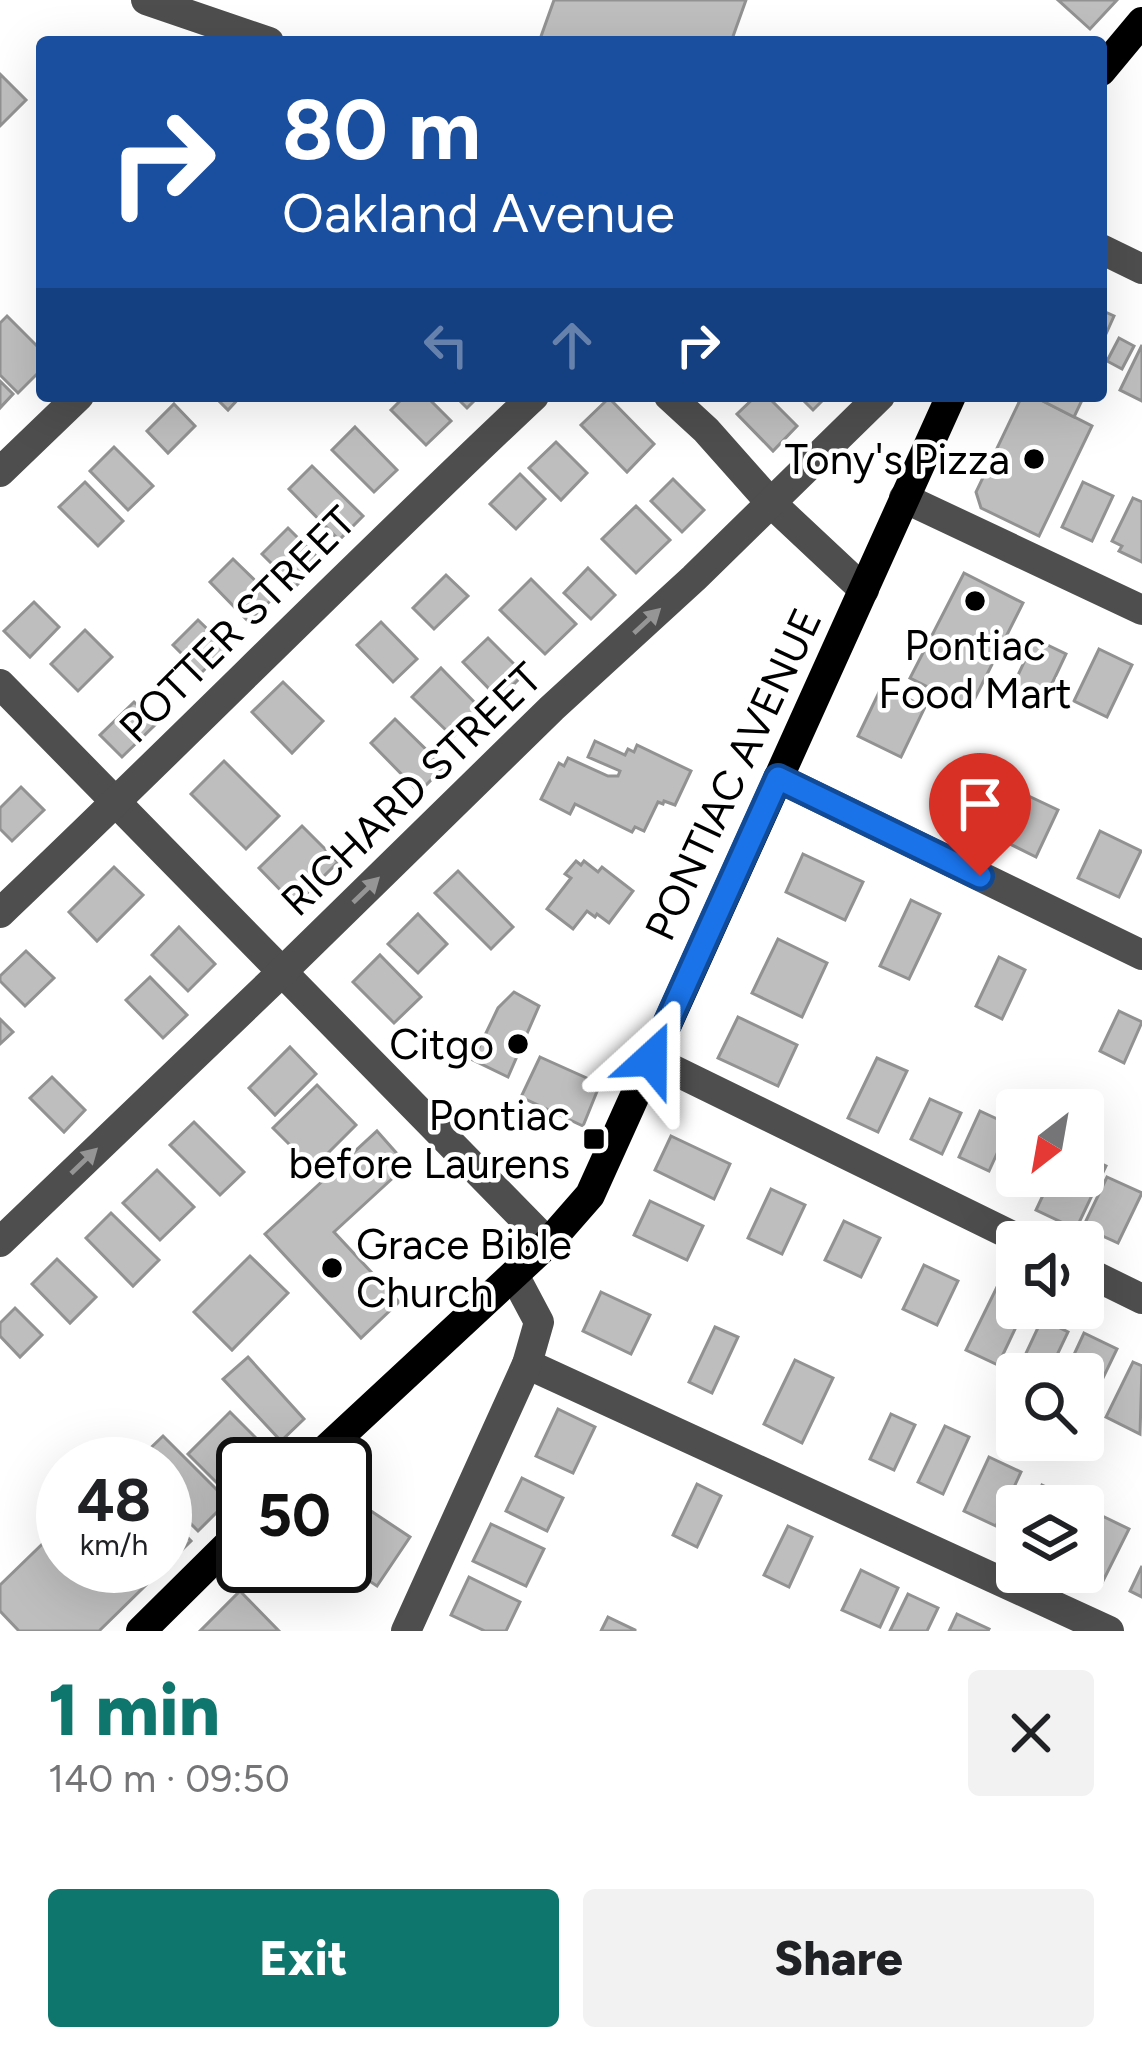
<!DOCTYPE html>
<html lang="en">
<head>
<meta charset="utf-8">
<style>
	:root { --surface:#fff; --page:#f2f2f2; --text:#202124; --muted:#757577; --accent:#0f766e }
	body { margin:0; font-family:Figtree,sans-serif; background:var(--page); color:var(--text); height:100vh; display:flex; flex-direction:column; font-size:45px; white-space:nowrap }
	* { box-sizing:border-box; margin:0 }
	p { font-size:39px; color:var(--muted) }
	.icon { flex:none; width:66px; height:66px; fill:none; stroke:currentColor; stroke-width:2; stroke-linecap:round; stroke-linejoin:round }
	.map { position:relative; height:1631px; overflow:hidden }
	.sheet { display:flex; flex-direction:column; background:var(--surface); flex:1 }
	.sheet>* { flex:none }
	.guide { position:absolute; left:36px; top:36px; width:1071px; height:366px; border-radius:12px; box-shadow:0 12px 48px #0002; background:#1a4fa0; color:#fff; overflow:hidden }
	.needle { width:78px; rotate:211deg }
	.tools { position:absolute; left:996px; top:1089px; display:grid; gap:24px }
	.tools a { display:grid; place-items:center; width:108px; height:108px; border-radius:12px; background:var(--surface); box-shadow:0 12px 48px #0002; font-size:60px }
	.speed { position:absolute; left:36px; top:1437px; display:flex; gap:24px; font-size:60px; font-weight:700; text-align:center }
	.speed>* { display:grid; place-content:center; width:156px; height:156px; border-radius:50%; background:var(--surface); box-shadow:0 12px 48px #0002; line-height:1 }
	.speed small { font-size:30px; font-weight:400 }
	.speed .limit { border:6px solid #111; border-radius:18px; background:#fff; color:#111 }
	.pin { position:absolute; display:grid; place-items:center; width:102px; height:102px; color:#fff; margin:-123px -51px; border-radius:50% 50% 50% 0; rotate:-45deg; box-shadow:0 0 12px #0007 }
	.pin .icon { rotate:45deg }
	.me { position:absolute; width:132px; margin:-66px; rotate:24deg; stroke-linejoin:round; filter:drop-shadow(0 0 9px #0008) }
	.turn { display:flex; align-items:center; gap:42px; height:252px; padding:0 48px; font-size:54px }
	.turn .icon { width:156px; height:156px; stroke-width:2.5 }
	.turn b { display:block; font-size:84px; line-height:102px }
	.lanes { display:flex; align-items:center; height:114px; padding:0 48px; background:#0003; justify-content:center; gap:60px; direction:ltr }
	.lanes .off { opacity:.35 }
	.round { display:grid; place-items:center; flex:none; width:126px; height:126px; border-radius:12px; background:var(--page) }
	.overview { display:flex; align-items:center; justify-content:space-between; height:204px; padding:0 48px }
	h1 { font-size:72px; font-weight:800; line-height:90px; color:var(--accent) }
	.action { display:flex; gap:24px; margin-top:auto; padding:24px 48px }
	.action a { flex:1; height:138px; border-radius:12px; background:var(--accent); color:#fff; font-size:48px; font-weight:800; line-height:138px; text-align:center }
	.action a+a { background:var(--page); color:var(--text) }
	.map>svg:first-child { display:block }
</style>
</head>
<body>
<div class="map">
<svg width="1142" height="1631" viewBox="0 0 1142 1631">
	<rect width="100%" height="100%" fill="#fff"/>
	<!-- building -->
	<g fill="#bebebe" stroke="#929292" stroke-width="3">
		<polygon points="554,0 746,0 731,42 539,42"/>
		<polygon points="1058,0 1117,0 1090,29"/>
		<polygon points="0,74 26,100 0,126"/>
		<polygon points="1101,310 1114,316 1101,345"/>
		<polygon points="7,316 42,351 42,369 18,393 0,375 0,323"/>
		<polygon points="1119,338 1134,346 1122,369 1107,361"/>
		<polygon points="1142,345 1142,401 1120,390"/>
		<polygon points="0,381 13,394 0,408"/>
		<polygon points="214,396 241,396 228,410"/>
		<polygon points="405,396 426,396 451,421 426,445 391,410"/>
		<polygon points="455,396 479,396 467,408"/>
		<polygon points="756,396 767,396 797,426 773,451 737,414"/>
		<polygon points="799,396 827,396 813,410"/>
		<polygon points="1022,396 1033,396 1092,426 1039,536 981,508 976,492"/>
		<polygon points="1033,396 1084,396 1074,417"/>
		<polygon points="609,398 654,444 627,472 581,425"/>
		<polygon points="174,404 195,426 168,453 147,431"/>
		<polygon points="355,427 397,470 374,492 332,450"/>
		<polygon points="556,442 587,473 561,500 529,468"/>
		<polygon points="114,447 153,486 128,510 90,471"/>
		<polygon points="312,466 363,516 339,540 289,489"/>
		<polygon points="520,474 545,499 516,529 490,504"/>
		<polygon points="673,479 704,510 682,532 651,501"/>
		<polygon points="85,482 123,521 98,546 59,507"/>
		<polygon points="1083,482 1113,496 1092,541 1062,527"/>
		<polygon points="1133,498 1142,502 1142,562 1119,551 1122,546 1112,541"/>
		<polygon points="636,506 670,540 636,573 602,539"/>
		<polygon points="288,528 321,561 295,587 262,554"/>
		<polygon points="233,559 273,598 249,622 210,582"/>
		<polygon points="588,568 615,595 591,619 564,593"/>
		<polygon points="964,573 1023,603 970,708 910,678"/>
		<polygon points="446,575 468,596 434,629 413,608"/>
		<polygon points="531,579 576,624 545,654 500,610"/>
		<polygon points="34,602 59,627 30,657 4,631"/>
		<polygon points="198,620 227,648 201,673 173,645"/>
		<polygon points="381,622 417,659 393,682 357,645"/>
		<polygon points="85,630 112,657 78,691 51,664"/>
		<polygon points="488,638 524,674 499,699 463,662"/>
		<polygon points="1035,639 1066,654 1040,709 1009,694"/>
		<polygon points="1099,649 1132,665 1107,717 1074,701"/>
		<polygon points="441,668 481,709 453,737 412,697"/>
		<polygon points="283,682 323,721 292,753 252,712"/>
		<polygon points="882,686 925,707 901,757 858,736"/>
		<polygon points="134,702 156,724 122,757 100,735"/>
		<polygon points="395,719 444,767 419,792 371,743"/>
		<polygon points="595,741 625,755 628,749 634,752 637,745 691,771 675,805 664,801 663,804 658,802 644,831 635,827 632,832 575,804 570,814 541,799 559,763 564,766 568,758 608,776 618,776 620,771 588,757"/>
		<polygon points="978,755 1015,773 985,836 948,818"/>
		<polygon points="224,761 279,816 246,849 191,794"/>
		<polygon points="21,787 44,810 12,841 0,829 0,808"/>
		<polygon points="1018,791 1058,810 1036,857 996,837"/>
		<polygon points="302,826 338,862 295,905 259,868"/>
		<polygon points="1100,831 1141,851 1119,897 1078,878"/>
		<polygon points="803,854 863,882 845,920 786,892"/>
		<polygon points="576,861 581,865 584,861 598,872 602,867 633,891 609,923 597,914 595,917 587,911 573,929 547,909 571,878 565,874"/>
		<polygon points="114,867 143,895 97,941 69,912"/>
		<polygon points="458,871 513,927 491,949 435,893"/>
		<polygon points="911,900 940,914 909,979 880,966"/>
		<polygon points="418,914 447,944 418,973 388,944"/>
		<polygon points="179,927 215,964 188,991 152,955"/>
		<polygon points="778,939 827,963 802,1017 752,993"/>
		<polygon points="26,951 54,978 25,1006 0,981 0,976"/>
		<polygon points="380,955 421,997 394,1023 353,982"/>
		<polygon points="999,957 1025,970 1002,1019 976,1006"/>
		<polygon points="150,977 187,1015 163,1038 126,1000"/>
		<polygon points="514,992 539,1006 508,1077 473,1060 498,1008"/>
		<polygon points="1119,1011 1142,1022 1124,1063 1100,1051"/>
		<polygon points="738,1017 797,1045 778,1086 718,1058"/>
		<polygon points="0,1019 13,1032 0,1044"/>
		<polygon points="290,1047 316,1074 275,1115 249,1088"/>
		<polygon points="540,1057 600,1084 583,1126 521,1097"/>
		<polygon points="877,1058 907,1071 878,1132 848,1118"/>
		<polygon points="52,1077 85,1110 64,1132 30,1098"/>
		<polygon points="317,1085 356,1125 313,1168 273,1128"/>
		<polygon points="930,1099 961,1113 942,1154 911,1139"/>
		<polygon points="980,1111 1010,1125 989,1171 959,1157"/>
		<polygon points="194,1122 244,1172 220,1195 170,1145"/>
		<polygon points="377,1131 407,1165 334,1232 399,1302 361,1338 265,1234"/>
		<polygon points="671,1136 730,1164 714,1199 655,1170"/>
		<polygon points="1083,1155 1106,1166 1076,1229 1036,1210 1052,1176 1083,1176"/>
		<polygon points="157,1170 194,1207 160,1240 123,1203"/>
		<polygon points="1107,1177 1142,1193 1118,1243 1083,1227"/>
		<polygon points="771,1189 805,1205 782,1254 748,1238"/>
		<polygon points="650,1201 703,1226 687,1260 634,1235"/>
		<polygon points="111,1213 159,1260 133,1286 86,1238"/>
		<polygon points="844,1221 880,1238 861,1277 825,1260"/>
		<polygon points="250,1256 288,1293 232,1350 194,1312"/>
		<polygon points="57,1259 96,1297 70,1323 32,1284"/>
		<polygon points="924,1265 958,1281 937,1325 903,1309"/>
		<polygon points="998,1285 1017,1294 1017,1308 1025,1308 998,1365 966,1350"/>
		<polygon points="601,1292 650,1315 631,1354 583,1331"/>
		<polygon points="15,1308 42,1335 20,1357 0,1336 0,1323"/>
		<polygon points="1042,1319 1068,1332 1048,1374 1017,1374 1017,1380 1014,1379"/>
		<polygon points="715,1327 738,1337 712,1393 689,1382"/>
		<polygon points="1084,1333 1117,1349 1087,1411 1083,1409 1083,1374 1065,1374"/>
		<polygon points="248,1357 304,1419 281,1441 223,1379"/>
		<polygon points="795,1360 833,1378 802,1443 764,1424"/>
		<polygon points="1133,1362 1142,1366 1140,1434 1106,1417"/>
		<polygon points="558,1409 595,1427 573,1473 536,1456"/>
		<polygon points="230,1412 272,1454 262,1464 243,1464 243,1483 230,1496 188,1454"/>
		<polygon points="891,1414 915,1425 894,1470 870,1459"/>
		<polygon points="945,1426 969,1437 943,1494 918,1482"/>
		<polygon points="163,1436 228,1501 198,1531 165,1498 165,1464 134,1464"/>
		<polygon points="989,1457 1021,1472 996,1526 964,1511"/>
		<polygon points="522,1478 563,1498 547,1531 506,1511"/>
		<polygon points="697,1484 721,1496 697,1547 673,1535"/>
		<polygon points="1042,1485 1072,1499 1068,1506 1032,1506"/>
		<polygon points="350,1497 410,1537 377,1586 345,1565 345,1504"/>
		<polygon points="1090,1510 1129,1529 1100,1587 1070,1572 1083,1572 1083,1525"/>
		<polygon points="165,1514 191,1541 99,1631 19,1631 0,1611 0,1585 63,1524 63,1566 165,1566"/>
		<polygon points="491,1524 544,1549 526,1586 473,1561"/>
		<polygon points="788,1526 812,1537 789,1587 764,1575"/>
		<polygon points="1142,1566 1142,1597 1130,1591"/>
		<polygon points="861,1570 898,1588 880,1627 842,1610"/>
		<polygon points="469,1577 520,1602 506,1631 485,1631 451,1615"/>
		<polygon points="240,1591 279,1631 200,1631"/>
		<polygon points="908,1594 938,1608 927,1631 890,1631"/>
		<polygon points="957,1614 989,1629 988,1631 949,1631"/>
		<polygon points="608,1617 635,1630 635,1631 601,1631"/>
	</g>
	<g fill="none" stroke-linecap="round" stroke-linejoin="round">
		<!-- minor -->
		<g stroke="#4e4e4e" stroke-width="30">
			<polyline points="146,0 269,42"/>
			<polyline points="1101,249 1142,269"/>
			<polyline points="669,396 706,430 770,502 864,590"/>
			<polyline points="0,472 79,396"/>
			<polyline points="904,498 1142,610"/>
			<polyline points="0,684 548,1243"/>
			<polyline points="778,778 1142,955"/>
			<path d="M0 913C180 742 353 566 534 396"/>
			<polyline points="651,1059 1025,1242"/>
			<polyline points="0,1242 282,972 552,708 694,578 880,396"/>
			<polyline points="1083,1270 1142,1299"/>
			<polyline points="527,1364 1109,1631"/>
			<polyline points="406,1631 527,1364 539,1322 514,1275"/>
		</g>
		<!-- major -->
		<g stroke="#000" stroke-width="30">
			<polyline points="1101,71 1142,22"/>
			<polyline points="310,1464 548,1243 590,1195 951,396"/>
			<polyline points="141,1631 243,1530"/>
		</g>
	</g>
	<!-- one-way arrows -->
	<defs><path id="oneway-solid" d="M-6-.8H1V-3.2L6.5 0L1 3.2V.8H-6Z" transform="scale(3)"/></defs>
	<g fill="#959595">
		<use href="#oneway-solid" transform="translate(647 621) rotate(-43)"/>
		<use href="#oneway-solid" transform="translate(366 890) rotate(-44)"/>
		<use href="#oneway-solid" transform="translate(84 1161) rotate(-44)"/>
	</g>
	<g fill="none" stroke-linecap="round" stroke-linejoin="round">
		<defs>
			<polyline id="route" points="651,1059 778,778 980,876"/>
		</defs>
		<!-- route casing -->
		<use href="#route" stroke="#114b97" stroke-width="30"/>
		<!-- route -->
		<use href="#route" stroke="#1a73e8" stroke-width="21"/>
	</g>
	<!-- markers -->
	<g fill="#000" stroke="#fff" stroke-width="4.5">
		<circle cx="1034" cy="459" r="12"/>
		<circle cx="975" cy="601" r="12"/>
		<circle cx="518" cy="1044" r="12"/>
		<rect x="582" y="1127" width="24" height="24" rx="6"/>
		<circle cx="332" cy="1268" r="12"/>
	</g>
	<g text-anchor="middle" stroke-width="9" stroke-linejoin="round" paint-order="stroke">
		<!-- poi labels -->
		<g font-size="42" fill="#000" stroke="#fff" text-anchor="end">
			<text x="1010" y="474">Tony's Pizza</text>
			<text x="975" y="660" text-anchor="middle">Pontiac<tspan x="975" dy="48">Food Mart</tspan></text>
			<text x="494" y="1059">Citgo</text>
			<text x="570" y="1130">Pontiac<tspan x="570" dy="48">before Laurens</tspan></text>
			<text x="356" y="1259" text-anchor="start">Grace Bible<tspan x="356" dy="48">Church</tspan></text>
		</g>
		<!-- street labels -->
		<g font-size="42" fill="#000" stroke="#fff">
			<text transform="translate(237 624) rotate(-45)" y="15">POTTER STREET</text>
			<text transform="translate(733 774) rotate(-65)" y="15">PONTIAC AVENUE</text>
			<text transform="translate(411 789) rotate(-44)" y="15">RICHARD STREET</text>
		</g>
	</g>
</svg>
<div class="tools">
<a><svg class="needle" viewBox="-14 -14 28 28"><path d="M0-13l5 13h-10z" fill="#e53935"/><path d="M0 13l5-13h-10z" fill="#757577"/></svg></a>
<a><svg class="icon" aria-label="sound" viewBox="0 0 24 24"><path d="M4 9h4l5-4v14l-5-4H4zM17 9q2 3 0 6"/></svg></a>
<a><svg class="icon" aria-label="search" viewBox="0 0 24 24"><circle cx="10" cy="10" r="6"/><path d="M15 15l6 6"/></svg></a>
<a><svg class="icon" aria-label="layers" viewBox="0 0 24 24"><path d="M12 4l9 5-9 5-9-5zM3 14l9 5 9-5"/></svg></a>
</div>
<div class="speed"><div>48<small>km/h</small></div><div class="limit">50</div></div>
<div class="pin" style="left:980px;top:876px;background:#d93025"><svg class="icon" aria-label="arrive" viewBox="0 0 24 24"><path d="M6 21V4h12l-3 4 3 4H6"/></svg></div>
<svg class="me" style="left:651px;top:1059px" viewBox="-20 -20 40 40"><path d="M0-17L14 15 0 8-14 15z" fill="#1a73e8" stroke="#fff" stroke-width="4"/></svg>
<div class="guide">
<div class="turn"><svg class="icon" aria-label="right" viewBox="0 0 24 24"><path d="M7 20v-9h11M14 6l5 5-5 5"/></svg><div><b>80 m</b>Oakland Avenue</div></div>
<div class="lanes"><svg class="icon off" aria-label="left" viewBox="0 0 24 24"><path d="M17 20v-9H6M10 6l-5 5 5 5"/></svg><svg class="icon off" aria-label="ahead" viewBox="0 0 24 24"><path d="M12 20V5M6 11l6-6 6 6"/></svg><svg class="icon" aria-label="right" viewBox="0 0 24 24"><path d="M7 20v-9h11M14 6l5 5-5 5"/></svg></div>
</div>
</div>
<section class="sheet">
<div class="overview"><div><h1>1 min</h1><p>140 m · 09:50</p></div><a class="round"><svg class="icon" aria-label="close" viewBox="0 0 24 24"><path d="M6 6l12 12M18 6L6 18"/></svg></a></div>
<div class="action"><a>Exit</a><a>Share</a></div>
</section>
</body>
</html>
